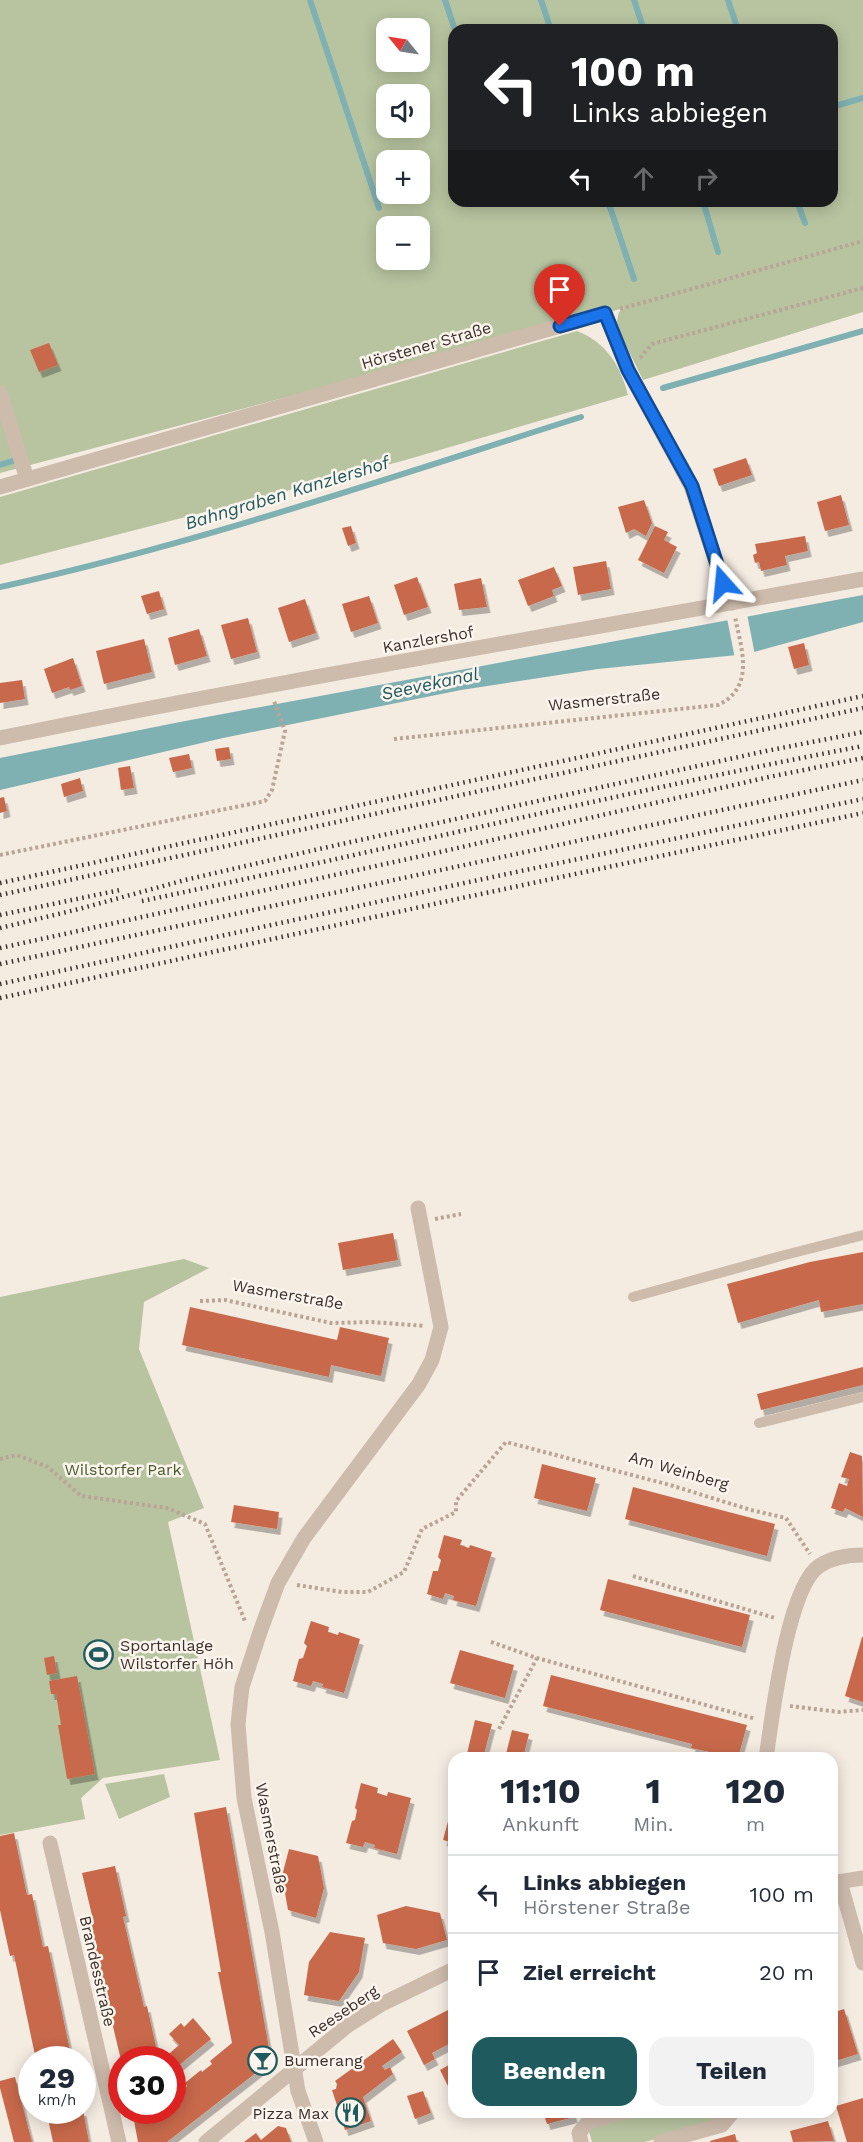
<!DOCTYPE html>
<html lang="de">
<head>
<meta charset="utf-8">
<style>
	:root { --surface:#fff; --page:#f2f2f3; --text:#1f2937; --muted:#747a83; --line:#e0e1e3; --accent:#1f5a5e }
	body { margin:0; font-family:"Work Sans",sans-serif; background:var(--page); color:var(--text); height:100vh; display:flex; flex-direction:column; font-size:22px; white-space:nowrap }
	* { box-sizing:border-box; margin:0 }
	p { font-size:20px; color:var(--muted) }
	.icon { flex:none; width:33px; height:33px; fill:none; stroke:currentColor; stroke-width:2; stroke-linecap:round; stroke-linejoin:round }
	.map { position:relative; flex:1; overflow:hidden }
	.details { position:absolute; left:448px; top:1752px; width:390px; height:366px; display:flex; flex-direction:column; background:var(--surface); border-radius:18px; box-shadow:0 3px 15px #0003 }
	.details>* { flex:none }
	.banner { position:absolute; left:448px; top:24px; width:390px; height:183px; border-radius:18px; box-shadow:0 3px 15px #0003; background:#202124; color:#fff; overflow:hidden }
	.needle { width:39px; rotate:300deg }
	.controls { position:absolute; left:376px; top:18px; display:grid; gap:12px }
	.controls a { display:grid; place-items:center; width:54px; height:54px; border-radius:12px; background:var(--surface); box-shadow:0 3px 15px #0003; font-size:30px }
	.speed { position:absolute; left:18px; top:2046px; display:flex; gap:12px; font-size:30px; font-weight:700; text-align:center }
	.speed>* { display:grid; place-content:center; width:78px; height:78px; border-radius:50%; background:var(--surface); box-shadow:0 3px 15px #0003; line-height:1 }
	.speed small { font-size:15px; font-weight:400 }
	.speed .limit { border:9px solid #d22; background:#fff; color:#111 }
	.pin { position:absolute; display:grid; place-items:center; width:51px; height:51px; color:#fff; margin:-62px -26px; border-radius:50% 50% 50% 0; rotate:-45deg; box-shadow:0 0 6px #0007 }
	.pin .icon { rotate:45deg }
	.me { position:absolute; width:66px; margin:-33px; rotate:342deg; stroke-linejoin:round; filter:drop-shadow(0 0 4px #0008) }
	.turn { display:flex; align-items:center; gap:21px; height:126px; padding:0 24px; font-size:27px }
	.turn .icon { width:78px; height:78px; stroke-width:2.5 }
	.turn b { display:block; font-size:42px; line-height:51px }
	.lanes { display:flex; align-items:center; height:57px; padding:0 24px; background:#0003; justify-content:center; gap:30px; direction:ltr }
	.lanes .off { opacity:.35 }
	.eta { display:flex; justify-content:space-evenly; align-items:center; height:102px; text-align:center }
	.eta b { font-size:36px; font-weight:700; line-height:42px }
	.cta { display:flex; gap:12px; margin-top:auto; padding:12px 24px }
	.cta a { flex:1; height:69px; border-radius:18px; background:var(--accent); color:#fff; font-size:24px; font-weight:700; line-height:69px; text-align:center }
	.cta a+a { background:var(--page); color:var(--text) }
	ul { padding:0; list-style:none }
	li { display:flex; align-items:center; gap:18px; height:78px; padding:0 24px; border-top:2px solid var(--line) }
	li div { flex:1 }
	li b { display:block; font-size:22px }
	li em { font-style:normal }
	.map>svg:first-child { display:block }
</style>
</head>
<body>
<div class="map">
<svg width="863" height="2142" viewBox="0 0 863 2142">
	<defs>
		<filter id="shadow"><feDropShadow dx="3.5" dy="6" stdDeviation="0" flood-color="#0004"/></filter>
	</defs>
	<rect width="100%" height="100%" fill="#f4ebe1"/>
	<!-- green -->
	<g fill="#b8c4a0" fill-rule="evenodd">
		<path d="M0 0H863V312L643 380 616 325 619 312 624 308 0 473ZM387 28H420V62H387ZM454 30H832V201H454ZM387 94H420V128H387ZM387 160H420V194H387ZM387 226H420V260H387Z"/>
		<path d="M577 331C606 342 620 365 628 395L402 461 0 565V497Z"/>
		<polygon points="184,1259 209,1268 144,1302 139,1349 204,1508 168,1522 220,1760 103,1778 81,1798 85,1819 0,1835 0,1297"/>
		<polygon points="164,1774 170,1797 119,1819 105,1784"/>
		<polygon points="648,2112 717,2112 719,2122 645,2142 592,2142 588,2128"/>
	</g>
	<!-- water -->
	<polygon fill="#7fb0b2" points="863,595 863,622 747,654 598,669 461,690 223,738 0,790 0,758 180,722"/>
	<!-- pier -->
	<polygon fill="#f4ebe1" points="747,614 755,655 735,659 727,618"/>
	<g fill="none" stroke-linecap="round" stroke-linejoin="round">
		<!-- stream -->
		<g stroke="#7fb0b2" stroke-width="6">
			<polyline points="310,0 379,208"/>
			<polyline points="445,0 455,30"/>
			<polyline points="541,0 551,30"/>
			<polyline points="634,0 644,30"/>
			<polyline points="728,0 738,30"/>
			<polyline points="832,107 863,98"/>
			<polyline points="608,201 634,279"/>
			<polyline points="703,201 718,252"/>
			<polyline points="797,201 805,223"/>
			<polyline points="663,388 863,331"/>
			<polyline points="0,465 16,460"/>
			<path d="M0 587C197 544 388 478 581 417"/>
		</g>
	</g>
	<!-- building -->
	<g fill="#c8694b" filter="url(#shadow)">
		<polygon points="49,343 58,365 39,372 30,350"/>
		<polygon points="746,458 752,475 719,486 713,469"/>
		<polygon points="841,495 849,525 825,531 817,502"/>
		<polygon points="644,500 652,523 646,536 634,529 626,533 618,507"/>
		<polygon points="351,526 356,543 348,546 342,528"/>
		<polygon points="655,526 668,532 664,540 677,547 664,573 638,560"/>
		<polygon points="805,536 808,551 785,556 787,565 761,571 759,562 755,563 753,555 757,553 755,544"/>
		<polygon points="606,561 611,589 578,595 573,567"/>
		<polygon points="554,567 562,586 552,590 554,596 528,606 518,580"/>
		<polygon points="417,577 428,607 404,615 394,585"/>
		<polygon points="481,578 487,607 459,610 454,584"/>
		<polygon points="159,591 164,609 147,614 141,596"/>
		<polygon points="369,596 378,623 351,632 342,604"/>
		<polygon points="305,599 316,633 289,642 278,608"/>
		<polygon points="248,618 257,652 231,659 221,625"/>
		<polygon points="199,629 207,656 175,665 168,638"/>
		<polygon points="144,639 152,672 104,684 96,651"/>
		<polygon points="804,643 809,665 794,669 788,647"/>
		<polygon points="73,658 82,686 70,690 69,687 52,693 44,669"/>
		<polygon points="22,680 25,699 0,703 0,683"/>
		<polygon points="229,747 231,759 217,761 215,749"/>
		<polygon points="189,754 192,768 173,772 169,758"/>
		<polygon points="130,766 134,788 121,790 118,768"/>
		<polygon points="80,778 83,791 64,797 61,784"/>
		<polygon points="4,797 7,811 0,813 0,798"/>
		<polygon points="393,1233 398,1260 343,1270 338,1243"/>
		<polygon points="863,1252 863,1304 821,1312 819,1300 738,1323 727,1284 810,1262"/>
		<polygon points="190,1307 337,1340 340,1327 389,1338 381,1376 331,1365 329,1377 182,1345"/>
		<polygon points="863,1367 863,1385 761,1410 757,1394"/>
		<polygon points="850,1452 862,1456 863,1517 845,1508 843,1512 831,1508 839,1483 847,1486 849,1479 841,1477"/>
		<polygon points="542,1464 596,1478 587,1511 534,1498"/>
		<polygon points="633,1487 775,1524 767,1556 625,1519"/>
		<polygon points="234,1505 279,1512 277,1529 231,1522"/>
		<polygon points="444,1535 462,1540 460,1545 469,1548 470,1545 492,1552 476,1606 453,1600 454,1596 445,1593 443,1599 427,1594 433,1571 438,1571 441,1560 438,1557"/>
		<polygon points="608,1579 750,1615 742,1647 600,1610"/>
		<polygon points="311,1621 329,1627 328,1632 338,1635 339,1632 360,1639 344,1693 322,1687 323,1684 313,1681 311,1686 293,1681 299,1659 303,1658 307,1646 304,1643"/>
		<polygon points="862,1637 863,1637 863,1702 845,1696"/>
		<polygon points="460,1650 514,1665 505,1698 450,1683"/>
		<polygon points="54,1656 57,1673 47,1675 44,1658"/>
		<polygon points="551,1675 747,1725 738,1758 691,1748 692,1744 543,1706"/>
		<polygon points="77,1676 95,1774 67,1779 58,1725 61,1725 56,1694 51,1694 49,1681"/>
		<polygon points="475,1720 492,1724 483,1758 466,1758"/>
		<polygon points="512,1730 529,1734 523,1758 505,1758"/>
		<polygon points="361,1783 378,1788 377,1793 387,1796 388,1792 411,1798 397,1854 374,1848 375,1845 365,1842 363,1847 346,1843 352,1821 355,1820 357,1810 355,1808"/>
		<polygon points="454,1799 454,1843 443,1840"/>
		<polygon points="226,1807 270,2054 266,2065 167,2142 138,2142 132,2110 172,2110 172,2099 187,2086 185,2083 201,2070 202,2072 212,2064 210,2061 232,2043 218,1972 221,1972 194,1813"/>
		<polygon points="14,1833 27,1895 32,1894 43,1947 48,1946 72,2060 36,2060 14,1955 10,1956 0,1910 0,1836"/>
		<polygon points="289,1849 318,1856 324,1888 316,1918 288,1910 282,1876"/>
		<polygon points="115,1866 126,1916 123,1917 144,2007 147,2006 159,2060 121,2060 100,1972 90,1924 94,1924 82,1873"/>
		<polygon points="406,1906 440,1913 447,1940 416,1949 383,1943 377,1915"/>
		<polygon points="330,1932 365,1938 359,1972 339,2001 304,1995 309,1962"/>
		<polygon points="844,2009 858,2054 832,2062 832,2013"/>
		<polygon points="448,2010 454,2023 454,2049 452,2050 449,2044 432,2053 435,2059 424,2065 407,2031"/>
		<polygon points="193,2018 211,2039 172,2071 172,2060 162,2060 179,2045 169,2034 181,2023 184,2027"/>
		<polygon points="393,2039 402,2052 382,2066 385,2070 390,2067 393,2074 363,2097 371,2121 345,2130 332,2090 336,2089 337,2084 335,2081"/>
		<polygon points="454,2062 454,2083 448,2086 440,2070"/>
		<polygon points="15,2077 32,2142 14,2142 0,2088 0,2081"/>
		<polygon points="423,2091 431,2113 415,2119 407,2096"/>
		<polygon points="863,2098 863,2142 847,2142 836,2106"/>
		<polygon points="46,2110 83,2110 89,2142 53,2142"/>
		<polygon points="543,2112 573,2112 574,2117 547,2124"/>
		<polygon points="828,2121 834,2141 793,2142 790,2131"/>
		<polygon points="278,2126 286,2128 291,2142 244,2142 256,2133 261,2140"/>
		<polygon points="735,2134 737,2142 710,2142 710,2141"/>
	</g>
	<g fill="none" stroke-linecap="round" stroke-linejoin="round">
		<!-- path -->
		<g stroke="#b9a596" stroke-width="4" stroke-dasharray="3 3" stroke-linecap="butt">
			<polyline points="620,309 863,241"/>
			<polyline points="640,358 652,344 863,288"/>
			<path d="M394 739 718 705C756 687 741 648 735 617"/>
			<polyline points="0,855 265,801 272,790 285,731 274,701"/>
			<polyline points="435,1219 461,1214"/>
			<polyline points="200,1301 225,1300 331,1323 372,1322 425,1326"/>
			<polyline points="0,1459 17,1455 48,1467 81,1496 167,1508 205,1524 245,1621"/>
			<polyline points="633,1576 775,1618"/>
			<polyline points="297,1585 342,1592 368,1592 404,1572 422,1529 456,1512 456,1501 506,1442 670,1485 751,1510 786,1518 810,1554"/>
			<polyline points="491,1642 537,1658 756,1719"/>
			<polyline points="790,1706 839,1712 863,1710"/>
			<polyline points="499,1729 537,1658"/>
		</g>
		<!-- service -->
		<g stroke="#cdbbac" stroke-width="10">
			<polyline points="633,1297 781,1256 863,1235"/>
			<polyline points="759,1423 863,1397"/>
		</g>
		<!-- minor -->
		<g stroke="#cdbbac" stroke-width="15">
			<polyline points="0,393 27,479"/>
			<polyline points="0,487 605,313 628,370 691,486 723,583 732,603"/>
			<path d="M0 738C286 679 575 632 863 579"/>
			<path d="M766 1758C772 1719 787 1588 819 1566 831 1558 849 1555 863 1555"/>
			<polyline points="50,1843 119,2142"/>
			<polyline points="840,1882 863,1963"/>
			<polyline points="832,1883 863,1878"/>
			<polyline points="206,2142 347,2026 382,2004 454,1969"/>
			<polyline points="316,2142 298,2091 272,1932 244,1798 238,1724 242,1687 260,1632 278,1583 304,1538 419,1384 432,1360 441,1327 418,1208"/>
			<polyline points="581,2142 579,2133 588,2122 624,2112"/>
			<polyline points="661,2142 722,2125 733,2112"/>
		</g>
		<!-- rail -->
		<g stroke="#3b302b" stroke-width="4.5" stroke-dasharray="1.5 4.5" stroke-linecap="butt">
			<polyline points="0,883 863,696"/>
			<polyline points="0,895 863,708"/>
			<path d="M142 901C382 851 621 792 863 746"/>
			<polyline points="0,915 120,890"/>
			<polyline points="0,928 79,909 185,880 319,849 766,751 863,732"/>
			<polyline points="0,948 440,852 769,777 863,758"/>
			<polyline points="0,964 863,780"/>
			<polyline points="0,984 469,882 863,799"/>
			<polyline points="0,998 462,898 863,813"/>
		</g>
	</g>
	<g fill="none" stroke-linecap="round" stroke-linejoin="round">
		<defs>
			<polyline id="route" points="560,326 605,313 628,370 692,486 723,583"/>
		</defs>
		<!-- route casing -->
		<use href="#route" stroke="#114b97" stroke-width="15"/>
		<!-- route -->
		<use href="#route" stroke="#1a73e8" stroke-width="10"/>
	</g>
	<!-- icons -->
	<defs>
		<symbol id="stadium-ring" viewBox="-11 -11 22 22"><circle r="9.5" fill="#fbf5ee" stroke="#1f5a5e" stroke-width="1.5"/><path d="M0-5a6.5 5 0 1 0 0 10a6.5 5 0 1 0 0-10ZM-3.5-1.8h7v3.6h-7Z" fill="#1f5a5e"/></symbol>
		<symbol id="bar-ring" viewBox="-11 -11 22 22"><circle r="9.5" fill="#fbf5ee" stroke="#1f5a5e" stroke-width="1.5"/><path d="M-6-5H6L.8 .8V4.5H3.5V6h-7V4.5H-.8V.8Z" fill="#1f5a5e"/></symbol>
		<symbol id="restaurant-ring" viewBox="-11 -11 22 22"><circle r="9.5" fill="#fbf5ee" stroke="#1f5a5e" stroke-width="1.5"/><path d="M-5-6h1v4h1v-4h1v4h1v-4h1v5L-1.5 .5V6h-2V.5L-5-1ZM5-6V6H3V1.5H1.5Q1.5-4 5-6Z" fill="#1f5a5e"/></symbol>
	</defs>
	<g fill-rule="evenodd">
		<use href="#stadium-ring" x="82" y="1638" width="33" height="33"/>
		<use href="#bar-ring" x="246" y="2044" width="33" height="33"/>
		<use href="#restaurant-ring" x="334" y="2096" width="33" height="33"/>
	</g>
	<g text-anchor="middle" stroke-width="5" stroke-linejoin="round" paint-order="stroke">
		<!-- street labels -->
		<g font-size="16" fill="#3b302b" stroke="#fbf5ee">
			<text transform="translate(426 345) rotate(-16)" y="6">Hörstener Straße</text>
			<text transform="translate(428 639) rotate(-10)" y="6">Kanzlershof</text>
			<text transform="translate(604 699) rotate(-6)" y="6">Wasmerstraße</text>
			<text transform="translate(288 1294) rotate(10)" y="6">Wasmerstraße</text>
			<text transform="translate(679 1470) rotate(16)" y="6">Am Weinberg</text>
			<text transform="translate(272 1838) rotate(79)" y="6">Wasmerstraße</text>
			<text transform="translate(98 1971) rotate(77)" y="6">Brandesstraße</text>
			<text transform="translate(343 2011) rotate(-34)" y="6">Reeseberg</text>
		</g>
		<!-- park labels -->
		<g font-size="16" fill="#4a5a2e" stroke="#fbf5ee">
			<text x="123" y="1475">Wilstorfer Park</text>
		</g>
		<!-- poi labels -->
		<g font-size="16" fill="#3b302b" stroke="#fbf5ee" text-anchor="start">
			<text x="120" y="1651">Sportanlage<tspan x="120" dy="18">Wilstorfer Höh</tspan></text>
			<text x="284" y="2066">Bumerang</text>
			<text x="329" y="2119" text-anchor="end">Pizza Max</text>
		</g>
		<!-- water labels -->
		<g font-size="18" font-style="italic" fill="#1f5a5e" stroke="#fbf5ee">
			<text transform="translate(287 493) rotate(-17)" y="6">Bahngraben Kanzlershof</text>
			<text transform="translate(430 684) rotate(-12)" y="6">Seevekanal</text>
		</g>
	</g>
</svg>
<div class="controls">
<a><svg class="needle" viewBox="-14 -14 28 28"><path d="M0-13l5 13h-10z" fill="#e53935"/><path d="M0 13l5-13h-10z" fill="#747a83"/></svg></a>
<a><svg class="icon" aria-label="sound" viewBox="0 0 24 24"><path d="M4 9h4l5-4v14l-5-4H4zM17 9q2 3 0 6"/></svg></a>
<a>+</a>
<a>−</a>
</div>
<div class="speed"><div>29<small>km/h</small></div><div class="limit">30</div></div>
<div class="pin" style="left:560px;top:326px;background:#d93025"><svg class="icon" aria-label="arrive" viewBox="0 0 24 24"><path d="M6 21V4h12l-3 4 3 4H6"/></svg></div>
<svg class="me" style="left:723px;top:583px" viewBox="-20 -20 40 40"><path d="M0-17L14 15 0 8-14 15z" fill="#1a73e8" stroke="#fff" stroke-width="4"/></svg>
<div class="banner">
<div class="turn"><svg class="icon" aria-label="left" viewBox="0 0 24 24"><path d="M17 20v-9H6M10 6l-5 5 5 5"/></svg><div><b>100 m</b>Links abbiegen</div></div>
<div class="lanes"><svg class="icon" aria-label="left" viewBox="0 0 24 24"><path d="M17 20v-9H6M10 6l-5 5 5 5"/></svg><svg class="icon off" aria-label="ahead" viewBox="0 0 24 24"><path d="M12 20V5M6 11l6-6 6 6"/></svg><svg class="icon off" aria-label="right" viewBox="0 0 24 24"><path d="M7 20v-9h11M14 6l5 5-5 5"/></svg></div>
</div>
<section class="details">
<div class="eta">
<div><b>11:10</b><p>Ankunft</p></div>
<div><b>1</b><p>Min.</p></div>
<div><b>120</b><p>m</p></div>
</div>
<ul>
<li><svg class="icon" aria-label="left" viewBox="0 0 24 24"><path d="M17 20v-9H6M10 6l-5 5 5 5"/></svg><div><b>Links abbiegen</b><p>Hörstener Straße</p></div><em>100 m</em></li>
<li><svg class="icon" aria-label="arrive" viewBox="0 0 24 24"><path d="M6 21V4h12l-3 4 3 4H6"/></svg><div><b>Ziel erreicht</b></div><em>20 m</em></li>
</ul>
<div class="cta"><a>Beenden</a><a>Teilen</a></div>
</section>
</div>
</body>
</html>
